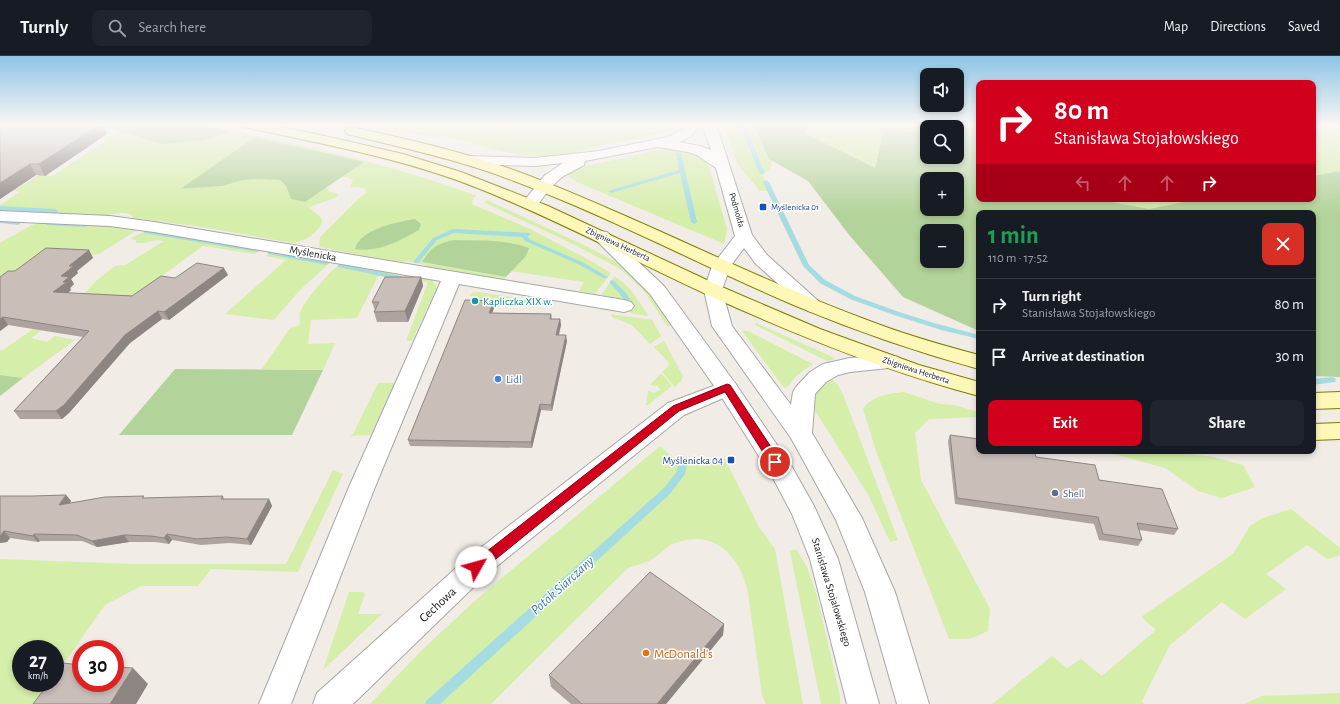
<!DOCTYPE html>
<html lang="en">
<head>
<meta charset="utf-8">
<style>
	:root { --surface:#171b24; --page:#20242c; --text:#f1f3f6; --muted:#9ea1a6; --line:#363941; --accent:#d1001c }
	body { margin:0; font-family:"Alegreya Sans",sans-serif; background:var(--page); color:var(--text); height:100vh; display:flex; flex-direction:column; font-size:15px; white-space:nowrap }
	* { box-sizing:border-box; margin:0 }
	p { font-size:13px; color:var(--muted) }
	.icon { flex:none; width:22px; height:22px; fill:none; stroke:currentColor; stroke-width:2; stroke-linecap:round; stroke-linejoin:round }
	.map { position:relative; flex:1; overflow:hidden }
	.details { position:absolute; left:976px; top:154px; width:340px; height:244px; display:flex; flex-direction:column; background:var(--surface); border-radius:8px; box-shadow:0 2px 6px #0003 }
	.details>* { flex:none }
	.guide { position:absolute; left:976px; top:24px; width:340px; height:122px; border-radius:8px; box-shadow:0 2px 6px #0003; background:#d1001c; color:#fff; overflow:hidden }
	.buttons { position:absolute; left:920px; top:12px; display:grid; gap:8px }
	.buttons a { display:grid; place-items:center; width:44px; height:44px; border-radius:8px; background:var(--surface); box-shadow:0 2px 6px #0003; font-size:20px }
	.speed { position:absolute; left:12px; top:584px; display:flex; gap:8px; font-size:20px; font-weight:700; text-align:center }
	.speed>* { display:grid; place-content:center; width:52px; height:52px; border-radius:50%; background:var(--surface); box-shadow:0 2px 6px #0003; line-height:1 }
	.speed small { font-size:10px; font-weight:400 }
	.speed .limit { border:6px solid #d22; background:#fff; color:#111 }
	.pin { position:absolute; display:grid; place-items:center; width:34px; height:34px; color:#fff; margin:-17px; border:2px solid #fff; border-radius:50%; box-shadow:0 1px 4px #0007 }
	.me { position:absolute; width:44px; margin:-22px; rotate:52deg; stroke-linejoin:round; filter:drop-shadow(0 0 3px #0008) }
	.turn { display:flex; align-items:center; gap:14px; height:84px; padding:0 12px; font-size:18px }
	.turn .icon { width:52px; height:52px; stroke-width:2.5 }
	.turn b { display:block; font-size:28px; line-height:34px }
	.lanes { display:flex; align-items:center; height:38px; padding:0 12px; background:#0003; justify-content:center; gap:20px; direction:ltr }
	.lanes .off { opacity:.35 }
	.round { display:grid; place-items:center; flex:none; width:42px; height:42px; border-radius:8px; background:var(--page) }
	.summary { display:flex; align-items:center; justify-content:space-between; height:68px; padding:0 12px }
	h1 { font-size:24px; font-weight:600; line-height:30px; color:#1e9e55 }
	.button { display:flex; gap:8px; margin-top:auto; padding:8px 12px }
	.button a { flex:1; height:46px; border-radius:8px; background:var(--accent); color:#fff; font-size:16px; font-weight:600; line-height:46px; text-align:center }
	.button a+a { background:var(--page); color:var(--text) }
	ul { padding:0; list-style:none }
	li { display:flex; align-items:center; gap:12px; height:52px; padding:0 12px; border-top:1px solid var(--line) }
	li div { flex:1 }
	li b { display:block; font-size:15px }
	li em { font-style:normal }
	header { display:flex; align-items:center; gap:24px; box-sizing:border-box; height:56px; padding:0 20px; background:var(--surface); border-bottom:1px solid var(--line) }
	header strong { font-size:19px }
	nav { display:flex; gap:22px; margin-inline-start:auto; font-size:14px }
	.search { width:280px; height:36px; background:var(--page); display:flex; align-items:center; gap:10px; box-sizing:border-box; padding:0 14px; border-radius:8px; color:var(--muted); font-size:15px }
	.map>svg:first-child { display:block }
</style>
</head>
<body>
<header>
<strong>Turnly</strong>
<div class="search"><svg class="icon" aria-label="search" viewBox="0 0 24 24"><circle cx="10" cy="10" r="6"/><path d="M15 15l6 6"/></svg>Search here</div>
<nav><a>Map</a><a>Directions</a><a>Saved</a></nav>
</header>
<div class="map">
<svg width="1340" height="648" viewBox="0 0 1340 648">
	<rect width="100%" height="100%" fill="#f1ece6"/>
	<!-- grass -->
	<g fill="#d5eeaa" fill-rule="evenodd">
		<path d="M197 68H206C297 88 389 107 477 140L473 142 472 148 532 174 591 205 611 217 595 238 579 235 584 226 510 215 526 200 468 185 454 184 422 206 506 221 503 224 425 211 426 209 406 205 402 207 319 191 320 181 359 142 366 137 365 132 350 131 353 124 348 121H342L363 106 255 81 181 133 223 130 243 124 260 123 280 124 286 130 291 143 305 146 326 132 330 136 338 138 337 141 309 151 321 162 322 167C316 178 306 185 293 187L195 170 133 162 132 159C120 154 109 160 97 160L0 155V149L20 136 13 135 39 119 53 120 120 75 162 88 230 75ZM421 168 419 174C400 185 383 192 360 194Z"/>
		<path d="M360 68H680V71C656 80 629 84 603 89 583 94 562 100 541 100 508 100 474 87 443 79L436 82Z"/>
		<polygon points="723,68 753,68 769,103 772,104 770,115 762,117 770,135 760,135 738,109"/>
		<polygon points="806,68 923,68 927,73 927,77 884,74 875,112 805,77"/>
		<polygon points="1313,68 1340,68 1340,115 1313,120"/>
		<path d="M659 94C675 92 697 94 708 108L727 173 724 188 577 126 566 118 586 110Z"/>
		<polygon points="1096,143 1198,143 1149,153"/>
		<polygon points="487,144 586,190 620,208 632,217 645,230 674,270 667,270 644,235 624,216 611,208 565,184 485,147 485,145"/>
		<polygon points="43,166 77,167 139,173 99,198 83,200 0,239 0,187 32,169"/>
		<path d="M147 174 260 192 255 198 203 190 126 246 83 239 96 225 115 210 125 209 164 185C152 182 148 188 137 187L135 184 130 183Z"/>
		<polygon points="273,195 331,206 299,235 274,264 225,258 286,204 266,200"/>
		<path d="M342 207 398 218 397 222 378 220 357 262 311 264 308 288 335 287 323 314 262 313 290 272 300 269C300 265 299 260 300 257 302 247 333 211 342 207Z"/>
		<polygon points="615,220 631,234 648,259 646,260 630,257 632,251 626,244 601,239"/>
		<polygon points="417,221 432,224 436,229 436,233 412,285 406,285 428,226 413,224"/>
		<polygon points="478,236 553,248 521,248 521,246 509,246 509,248 494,249 480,245 469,239 472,237"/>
		<polygon points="611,258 652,264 661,280 650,288 632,269 612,261"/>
		<polygon points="63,259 31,282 47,286 55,280 75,284 23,322 0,319 0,294 3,294 33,273 37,264"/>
		<polygon points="756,267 833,301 835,303 827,305 755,269"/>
		<path d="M742 275H748L813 308C804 314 794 320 789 330L784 332Z"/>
		<polygon points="664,285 683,320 681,325 675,331 662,316 670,308 654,291"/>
		<polygon points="661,317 672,330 648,349 646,349 648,335 650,335 654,337 660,334 658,330 650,329"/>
		<polygon points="829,320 838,329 844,341 898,484 890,486 869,440 811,348 812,339"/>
		<polygon points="378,327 395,327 371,379 350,380 353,378"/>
		<path d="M904 336 940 348 954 349 979 356V361L929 363 915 377 921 424 990 553 988 575 970 583H949L877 398 863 353C873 339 888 338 904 336Z"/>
		<path d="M660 390 676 404 725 403 759 471 775 493 803 648H766L762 639 748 537C741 500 713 471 673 488 665 491 661 498 654 502 646 507 636 509 628 512L491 648H370L423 593 478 542Z"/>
		<polygon points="1102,395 1166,395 1214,401 1243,409 1255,431 1222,442 1198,435 1165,412"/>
		<polygon points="333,414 343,418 298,516 211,513 198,530 141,530 105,549 55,620 55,593 21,593 21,627 50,627 35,648 0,648 0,503 133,508 286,508"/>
		<polygon points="1291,453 1340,492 1340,499 1328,503 1307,489 1266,518 1286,533 1245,563 1222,546 1170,589 1142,645 1144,648 992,648 1052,600 1067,612 1081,603 1102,620 1156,574 1141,561 1233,498 1250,470 1263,462"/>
		<polygon points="796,493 807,511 817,540 840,640 840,648 821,648 790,495"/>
		<polygon points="349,536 363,536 365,538 358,558 382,558 323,614"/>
		<polygon points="1340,637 1340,648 1244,648 1262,640"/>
	</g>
	<!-- forest -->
	<g fill="#b2d399" fill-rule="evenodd">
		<polygon points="92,68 197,68 231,76 204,84 162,88 120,75"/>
		<path d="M753 68H806L805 77 875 112 884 74 927 77V101H957V71H927V73L923 68H979L977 94 979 96V143H1096L1149 153 1198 143H1313V120L1340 115V321L1313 320V157H979V275L903 241 850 180 808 125 769 103ZM927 123H957V153H927ZM927 175H957V205H927Z"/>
		<polygon points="255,81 364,106 305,146 291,143 286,130 280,124 260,123 243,124 223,130 180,133"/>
		<path d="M415 163 421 168 419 174C400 185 377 197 355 193 360 173 397 166 415 163Z"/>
		<path d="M454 184C480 185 504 183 529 192L526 200 506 221 422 206C432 191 436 188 454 184Z"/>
		<polygon points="175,313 323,314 292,379 119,379"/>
		<polygon points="0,319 23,322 0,340"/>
	</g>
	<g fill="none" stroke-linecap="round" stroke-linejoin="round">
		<!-- stream -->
		<g fill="#a5dce1" fill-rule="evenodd">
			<polygon points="740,68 744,68 765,117 764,118 759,117"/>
			<polygon points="676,96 681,97 697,166 696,167 694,168 691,166 680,117 611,137 608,135 679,114"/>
			<polygon points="766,124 769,126 809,209 825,224 855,240 899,256 934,267 979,279 979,283 941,274 894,259 850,243 820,227 803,210 763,126"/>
			<polygon points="0,150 55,153 58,155 55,157 0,154"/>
			<polygon points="2,164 18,165 21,167 18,169 0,167 0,165"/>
			<polygon points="49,166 85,167 88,169 85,171 47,169 47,167"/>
			<polygon points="453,173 530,177 530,179 528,180 529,183 584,207 608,221 607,222 603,222 580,209 525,185 522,181 454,177 437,184 418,207 414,207 414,205 433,182"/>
			<polygon points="146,174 258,192 261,194 258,196 144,177 144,175"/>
			<polygon points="270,195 326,205 329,207 326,209 268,198 268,196"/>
			<polygon points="340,208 401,220 404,222 401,224 338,211 338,209"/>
			<polygon points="612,224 614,225 625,236 630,243 628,244 624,244 620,238 610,227 610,225"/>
			<polygon points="1332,321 1335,322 1336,324 1335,326 1313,329 1313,323"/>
			<polygon points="684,401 687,402 688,404 685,418 670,438 440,648 425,648 427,644 664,432 676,417 681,402"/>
		</g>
		<defs>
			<g id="minor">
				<polygon points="0,155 110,160 154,166 624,244 631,246 634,250 631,254 624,256 459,228 375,431 291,648 259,648 349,431 441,225 154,176 110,170 0,165"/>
				<polygon points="727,325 735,327 738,332 735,337 684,359 486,519 353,648 313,648 317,637 466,503 668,347"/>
			</g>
			<g id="tertiary">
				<polygon points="687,68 702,68 691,80 679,86 700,90 711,94 702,68 716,68 752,179 767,199 825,251 822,255 815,257 808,255 755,207 744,192 730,211 722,234 732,270 791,349 793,336 796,331 810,316 823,308 850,302 890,299 898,301 901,306 898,311 850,316 838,319 826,326 815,338 812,377 862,462 895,536 929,648 897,648 865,536 836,464 791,382 712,270 704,234 712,210 735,180 716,112 697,99 688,96 658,91 585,105 584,109 562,121 551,131 536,151 530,153 524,151 522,148 524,145 545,119 563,107 535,110 466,108 461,107 459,104 461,101 466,100 535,102 599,95 668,81 681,74"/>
				<polygon points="601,175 607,176 664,230 735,327 792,411 814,450 838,503 879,648 847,648 810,503 792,458 774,424 719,337 650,238 592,180 595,176"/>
			</g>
			<g id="secondary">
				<path d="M242 68H268L338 83 403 98 461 116 548 150 722 231 820 273 919 309 979 326V340C885 315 796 279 708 239 632 204 558 164 480 133 406 103 327 89 249 72L244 71Z"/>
				<path d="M352 71C411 84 470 97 527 119 642 163 751 221 867 264 903 278 941 289 979 299V313C917 296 856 275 796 250 702 210 610 161 514 125 460 104 403 92 347 78L345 75 347 72Z"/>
				<polygon points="1340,336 1340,352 1313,353 1313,337"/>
				<polygon points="1340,367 1340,383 1313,384 1313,368"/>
			</g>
		</defs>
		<!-- minor casing -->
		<use href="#minor" stroke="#a7a7a7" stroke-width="2"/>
		<!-- tertiary casing -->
		<use href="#tertiary" stroke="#a7a7a7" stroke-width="2"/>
		<!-- secondary casing -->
		<use href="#secondary" stroke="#7f7b00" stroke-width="2"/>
		<!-- minor -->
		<use href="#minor" fill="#fff" fill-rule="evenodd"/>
		<!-- tertiary -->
		<use href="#tertiary" fill="#fff" fill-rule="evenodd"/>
		<!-- secondary -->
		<use href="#secondary" fill="#fdf8b8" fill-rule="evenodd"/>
	</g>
	<!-- wall -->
	<g fill="#aea39f">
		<polygon points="102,68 107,78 45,120 36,119 0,143 0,69 47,70"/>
		<polygon points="89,194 93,202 77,215 78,217 71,223 74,228 70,232 71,234 68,237 132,240 175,222 228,219 169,264 162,263 130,287 69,357 62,363 20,363 14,355 83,281 8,269 0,275 0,221 15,215"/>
		<polygon points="421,221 423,230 408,266 377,266 374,256 375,254 372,246"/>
		<polygon points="494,245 495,250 492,257 551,258 552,263 560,263 561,269 559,279 567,285 552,355 541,354 532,392 410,390 408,384"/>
		<polygon points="950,379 1036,401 1099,424 1178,473 1174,479 1139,474 1142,484 1138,490 1099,484 1094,468 955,448 948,385"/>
		<polygon points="66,439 71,445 70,447 146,442 223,440 224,443 269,443 272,450 251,489 230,487 201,489 172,484 169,488 155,486 129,486 97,491 82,485 40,485 38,486 10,482 7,486 0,487 0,440 33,440"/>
		<polygon points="724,568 723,579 666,648 571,648 551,631 549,619"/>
	</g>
	<!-- shaded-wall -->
	<g fill="#8d8582">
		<polygon points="102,68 107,78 45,120 39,108"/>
		<polygon points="30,108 36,119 0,143 0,127"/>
		<polygon points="89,194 93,202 77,215 78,217 71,223 74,228 70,232 71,234 58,244 53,236 61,220 69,210"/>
		<polygon points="224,212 228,219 169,264 164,256"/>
		<polygon points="421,221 423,230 408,266 405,255"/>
		<polygon points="494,245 495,250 490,262 489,257"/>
		<polygon points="158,255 162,263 130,287 69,357 62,363 56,355 125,279"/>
		<polygon points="3,261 8,269 0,275 0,263"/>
		<polygon points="560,263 561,269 557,285 556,279"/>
		<polygon points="566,279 567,285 552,355 551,349"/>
		<polygon points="540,348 541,354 532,392 531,386"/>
		<polygon points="66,439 71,445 64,455 59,449"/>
		<polygon points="269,443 272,450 251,489 247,483"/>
		<polygon points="4,475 10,482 7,486 0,487 0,480"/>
		<polygon points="34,478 40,485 38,486 33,480"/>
		<polygon points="167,478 172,484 169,488 164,482"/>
		<polygon points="124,479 129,486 97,491 92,485"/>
		<polygon points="724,568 723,579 666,648 657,648"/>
		<polygon points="133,612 148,628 136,648 110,648"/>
	</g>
	<!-- building -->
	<g fill="#cabeb9" stroke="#8d8582">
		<polygon points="50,68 101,68 39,108 30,108 0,127 0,69 47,70"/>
		<polygon points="46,192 89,194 69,210 74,210 61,220 69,221 63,226 67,226 53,236 132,240 161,220 175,222 197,207 224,212 164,256 158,255 125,279 64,349 56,355 14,355 89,275 3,261 0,263 0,221 8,215 15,215"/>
		<polygon points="385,221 421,221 405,255 374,256 379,246 372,246"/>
		<polygon points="465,244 494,245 489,257 551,258 550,263 560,263 556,279 566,279 551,349 540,348 531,386 408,384"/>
		<polygon points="950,379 979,383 979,395 1034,395 1036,401 1095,409 1099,424 1162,433 1178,473 1137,467 1142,484 1103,478 1098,461 957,442"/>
		<polygon points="66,439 59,449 105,441 144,440 142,442 223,440 221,443 269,443 247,483 226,481 197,483 167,478 164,482 151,480 124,479 92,485 77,479 34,478 33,480 4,475 0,480 0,440 33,440"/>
		<polygon points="650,516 724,568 657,648 582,648 549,619"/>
		<polygon points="63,607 81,609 81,627 115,627 115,611 133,612 110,648 33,648 49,627 55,627 55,618"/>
	</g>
	<!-- sky -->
	<linearGradient id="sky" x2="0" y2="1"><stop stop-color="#8dc4e5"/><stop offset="0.43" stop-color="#f9f6f4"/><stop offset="1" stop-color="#f9f6f4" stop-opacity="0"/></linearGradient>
	<rect width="1340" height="159" fill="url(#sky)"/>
	<!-- route -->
	<polygon fill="#d1001c" stroke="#880012" points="727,328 730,329 779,403 780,406 779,409 771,409 725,336 679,355 481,515 476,516 472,515 471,511 472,507 673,350"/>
	<!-- markers -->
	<g fill="#1a4fb4" stroke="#fff" stroke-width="1.5">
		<rect x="759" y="147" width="8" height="8" rx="2"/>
		<rect x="727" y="400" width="8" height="8" rx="2"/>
	</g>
	<circle fill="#0f9aa8" stroke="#fff" stroke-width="1.5" cx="475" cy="245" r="4"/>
	<circle fill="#3f7fe0" stroke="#fff" stroke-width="1.5" cx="498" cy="323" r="4"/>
	<circle fill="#5c6f8a" stroke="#fff" stroke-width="1.5" cx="1055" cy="437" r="4"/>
	<circle fill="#e8710a" stroke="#fff" stroke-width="1.5" cx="646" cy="597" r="4"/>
	<g text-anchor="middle" stroke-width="3" stroke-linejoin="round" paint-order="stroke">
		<!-- far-transit labels -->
		<g font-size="9" fill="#164399" stroke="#fff" text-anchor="start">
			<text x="771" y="154">Myślenicka 01</text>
		</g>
		<!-- far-street labels -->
		<g font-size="9" fill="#202020" stroke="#fff">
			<text transform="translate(737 154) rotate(74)" y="3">Podmokła</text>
			<text transform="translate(618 188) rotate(25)" y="3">Zbigniewa Herberta</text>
			<text transform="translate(916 314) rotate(18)" y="3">Zbigniewa Herberta</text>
		</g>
		<!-- street labels -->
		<g font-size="11" fill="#202020" stroke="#fff">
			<text transform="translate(313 197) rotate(10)" y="4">Myślenicka</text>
			<text transform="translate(832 536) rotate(73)" y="4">Stanisława Stojałowskiego</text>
		</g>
		<!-- culture labels -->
		<g font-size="11" fill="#0d838f" stroke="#fff" text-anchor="start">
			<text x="483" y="249">Kapliczka XIX w.</text>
		</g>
		<!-- shop labels -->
		<g font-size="11" fill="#366cbe" stroke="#fff" text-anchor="start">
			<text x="506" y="327">Lidl</text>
		</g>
		<!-- transit labels -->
		<g font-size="11" fill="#164399" stroke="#fff" text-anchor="end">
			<text x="723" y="408">Myślenicka 04</text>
		</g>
		<!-- service labels -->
		<g font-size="11" fill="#4e5e75" stroke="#fff" text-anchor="start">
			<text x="1063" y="441">Shell</text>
		</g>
		<!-- near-street labels -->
		<g font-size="13" fill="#202020" stroke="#fff">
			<text transform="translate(437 548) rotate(-43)" y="5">Cechowa</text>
		</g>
		<!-- near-food labels -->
		<g font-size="13" fill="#c56008" stroke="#fff" text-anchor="start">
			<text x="654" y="602">McDonald's</text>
		</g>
		<!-- near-water labels -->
		<g font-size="14" font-style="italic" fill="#3e7b9e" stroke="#fff">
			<text transform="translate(562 529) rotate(-42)" y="5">Potok Siarczany</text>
		</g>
	</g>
</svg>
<div class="buttons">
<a><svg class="icon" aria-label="sound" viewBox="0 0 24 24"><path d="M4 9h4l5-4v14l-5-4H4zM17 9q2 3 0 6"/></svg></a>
<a><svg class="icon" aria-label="search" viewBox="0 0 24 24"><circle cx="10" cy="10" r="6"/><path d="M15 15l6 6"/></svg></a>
<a>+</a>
<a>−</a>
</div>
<div class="speed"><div>27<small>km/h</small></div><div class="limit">30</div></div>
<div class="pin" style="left:775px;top:406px;background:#d93025"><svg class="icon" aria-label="arrive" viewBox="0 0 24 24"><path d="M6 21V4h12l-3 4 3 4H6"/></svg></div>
<svg class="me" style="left:476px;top:511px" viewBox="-20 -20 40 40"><circle r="19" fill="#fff"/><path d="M0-13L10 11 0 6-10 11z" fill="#d1001c"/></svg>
<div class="guide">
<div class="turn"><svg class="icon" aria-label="right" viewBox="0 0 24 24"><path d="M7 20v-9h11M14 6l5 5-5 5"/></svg><div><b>80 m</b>Stanisława Stojałowskiego</div></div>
<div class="lanes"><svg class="icon off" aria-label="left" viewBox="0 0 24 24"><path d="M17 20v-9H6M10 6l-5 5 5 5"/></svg><svg class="icon off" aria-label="ahead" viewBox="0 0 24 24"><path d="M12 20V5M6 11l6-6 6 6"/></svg><svg class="icon off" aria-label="ahead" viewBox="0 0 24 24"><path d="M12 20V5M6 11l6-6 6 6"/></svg><svg class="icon" aria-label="right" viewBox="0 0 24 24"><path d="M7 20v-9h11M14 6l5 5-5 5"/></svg></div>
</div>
<section class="details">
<div class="summary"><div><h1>1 min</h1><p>110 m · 17:52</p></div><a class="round" style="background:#d93025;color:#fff"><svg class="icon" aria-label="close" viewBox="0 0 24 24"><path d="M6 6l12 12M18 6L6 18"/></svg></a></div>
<ul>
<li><svg class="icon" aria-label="right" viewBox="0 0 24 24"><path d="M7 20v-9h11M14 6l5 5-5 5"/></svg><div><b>Turn right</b><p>Stanisława Stojałowskiego</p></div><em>80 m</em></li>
<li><svg class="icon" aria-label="arrive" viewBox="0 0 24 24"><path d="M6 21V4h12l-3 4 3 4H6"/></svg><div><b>Arrive at destination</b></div><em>30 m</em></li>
</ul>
<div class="button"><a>Exit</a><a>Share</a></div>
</section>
</div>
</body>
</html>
